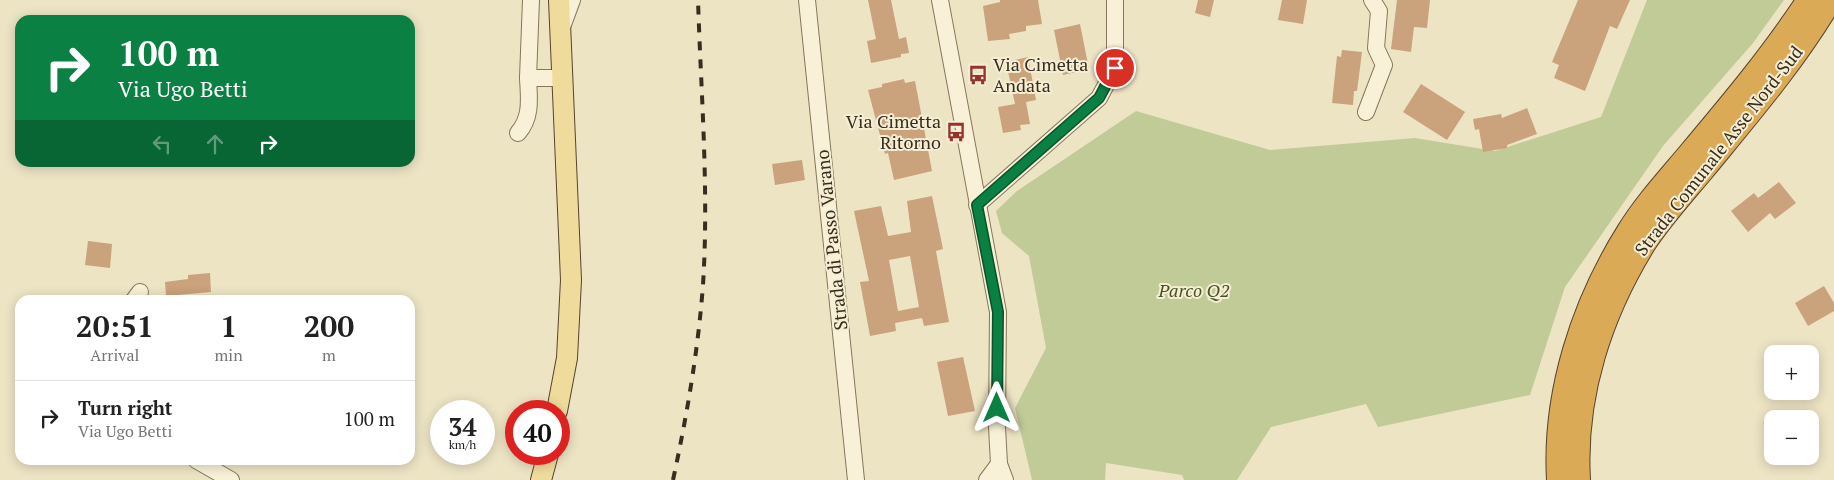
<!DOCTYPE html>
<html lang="en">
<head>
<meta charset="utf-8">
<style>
	:root { --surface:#fff; --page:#f2f2f2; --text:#222; --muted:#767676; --line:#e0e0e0 }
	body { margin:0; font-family:"PT Serif",serif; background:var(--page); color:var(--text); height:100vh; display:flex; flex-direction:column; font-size:19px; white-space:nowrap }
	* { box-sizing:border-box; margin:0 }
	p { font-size:16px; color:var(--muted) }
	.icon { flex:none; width:28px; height:28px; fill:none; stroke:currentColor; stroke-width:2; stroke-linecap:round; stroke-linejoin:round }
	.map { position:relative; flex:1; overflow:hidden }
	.side { position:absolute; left:15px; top:295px; width:400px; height:170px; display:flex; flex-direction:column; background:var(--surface); border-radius:15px; box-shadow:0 2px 12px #0003 }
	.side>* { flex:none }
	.banner { position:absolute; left:15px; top:15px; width:400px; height:152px; border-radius:15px; box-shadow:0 2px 12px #0003; background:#0b8043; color:#fff; overflow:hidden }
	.buttons { position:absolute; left:1764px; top:345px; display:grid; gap:10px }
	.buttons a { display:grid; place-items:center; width:55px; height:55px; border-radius:10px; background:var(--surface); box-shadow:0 2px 12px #0003; font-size:25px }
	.speed { position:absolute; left:430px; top:400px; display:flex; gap:10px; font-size:25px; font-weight:700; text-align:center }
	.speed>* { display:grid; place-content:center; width:65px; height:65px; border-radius:50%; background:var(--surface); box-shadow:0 2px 12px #0003; line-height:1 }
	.speed small { font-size:12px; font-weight:400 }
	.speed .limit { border:8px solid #d22; background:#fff; color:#111 }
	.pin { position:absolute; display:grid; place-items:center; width:42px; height:42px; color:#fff; margin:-21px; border:2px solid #fff; border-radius:50%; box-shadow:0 1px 5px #0007 }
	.me { position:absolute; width:55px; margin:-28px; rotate:0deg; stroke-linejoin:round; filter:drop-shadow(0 0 4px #0008) }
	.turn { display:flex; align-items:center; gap:18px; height:105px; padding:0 20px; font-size:22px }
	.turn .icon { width:65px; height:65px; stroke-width:2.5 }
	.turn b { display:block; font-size:35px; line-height:42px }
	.lanes { display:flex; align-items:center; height:48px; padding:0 20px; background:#0003; justify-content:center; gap:25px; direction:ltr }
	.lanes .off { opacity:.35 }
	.eta { display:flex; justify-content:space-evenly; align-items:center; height:85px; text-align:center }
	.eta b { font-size:30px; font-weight:700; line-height:35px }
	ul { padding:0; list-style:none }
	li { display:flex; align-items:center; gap:15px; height:75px; padding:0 20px; border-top:1px solid var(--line) }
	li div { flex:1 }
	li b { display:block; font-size:19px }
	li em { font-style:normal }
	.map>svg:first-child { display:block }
</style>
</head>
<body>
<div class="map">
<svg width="1834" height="480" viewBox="0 0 1834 480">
	<rect width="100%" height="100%" fill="#ede4c4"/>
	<!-- green -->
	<polygon fill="#c1cb98" points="1647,0 1784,0 1753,43 1663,146 1565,287 1530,395 1378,427 1366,404 1271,427 1237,480 1184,480 1182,475 1106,463 1105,480 1032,480 1015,408 1046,348 1029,256 1002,233 996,211 1017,191 1136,111 1270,150 1415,138 1495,151 1601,117"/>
	<!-- building -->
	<g fill="#caa27b" fill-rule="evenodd">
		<polygon points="868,0 891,0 899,39 906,37 909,53 901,54 901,57 871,63 867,41 876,39"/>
		<polygon points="1000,0 1038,0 1042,24 1026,26 1026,31 1009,34 1010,39 988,41 983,6 1000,2"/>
		<polygon points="1198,0 1214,0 1210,17 1195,13"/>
		<polygon points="1282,0 1307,0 1303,24 1278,20"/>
		<polygon points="1397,0 1430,0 1427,28 1414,27 1411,52 1391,49"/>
		<polygon points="1578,0 1630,0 1617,29 1610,26 1585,91 1554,78 1559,65 1552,62"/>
		<polygon points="1080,24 1089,69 1063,75 1054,30"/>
		<polygon points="1342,50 1362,52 1357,91 1354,91 1353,105 1332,103 1337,56 1341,57"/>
		<polygon points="1028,57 1036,100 1026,102 1030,124 1020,125 1021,130 1003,133 998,107 1015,104 1006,62"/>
		<polygon points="904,79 905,83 915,81 932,171 894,180 888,153 885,154 868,90 882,87 882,84"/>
		<polygon points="1421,84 1465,112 1447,140 1403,112"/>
		<polygon points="1527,108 1537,134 1507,145 1507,148 1483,152 1479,129 1475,130 1473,119 1501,114 1502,118"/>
		<polygon points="802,160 805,180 775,185 772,164"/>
		<polygon points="1779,182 1796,203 1775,219 1770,213 1748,232 1731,211 1754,193 1758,198"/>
		<path d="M932 196 943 249 936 251 949 322 924 326 922 318 895 323 896 331 870 336 860 282 869 281 854 211 881 206 888 236 911 232 907 201ZM910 256 919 307 898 311 889 260Z"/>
		<polygon points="88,241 112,244 110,268 85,265"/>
		<polygon points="210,273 211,292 166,296 165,282 188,279 188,275"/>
		<polygon points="1824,286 1834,303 1834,311 1808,326 1795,303"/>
		<polygon points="963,357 975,411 948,416 937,362"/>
	</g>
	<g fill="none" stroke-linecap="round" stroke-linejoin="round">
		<defs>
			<g id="minor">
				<polyline points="531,0 528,78 563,78"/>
				<polyline points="807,0 856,480"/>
				<polyline points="940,0 998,312 997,427 999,464 1005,480"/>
				<polyline points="562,27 572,0"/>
				<polyline points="1366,112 1384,65 1376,48 1379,11 1372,0"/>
				<path d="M518 133C532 117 529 98 528 78"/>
				<polyline points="977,205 1099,98 1115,68 1115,0"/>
				<polyline points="134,300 140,292"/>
				<polyline points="196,460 231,480"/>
				<polyline points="987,480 999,464"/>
			</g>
			<g id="major">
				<polyline points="557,411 567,358 571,280 559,0"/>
				<polyline points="541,480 548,454"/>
			</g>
			<g id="highway">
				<path d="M1559 480C1554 394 1583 305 1628 233 1645 205 1668 180 1689 155 1731 105 1773 55 1809 0"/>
				<path d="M1578 480C1573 396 1600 314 1644 243 1661 217 1683 193 1703 169 1748 114 1794 61 1830 0"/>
			</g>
		</defs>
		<!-- minor casing -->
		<use href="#minor" stroke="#87765b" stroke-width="18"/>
		<!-- major casing -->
		<use href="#major" stroke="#55442f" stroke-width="22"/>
		<!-- highway casing -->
		<use href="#highway" stroke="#55442f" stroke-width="26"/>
		<!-- minor -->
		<use href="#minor" stroke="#f8f1d7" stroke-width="16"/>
		<!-- major -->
		<use href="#major" stroke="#efdc9d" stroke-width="20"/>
		<!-- highway -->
		<use href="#highway" stroke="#daaa57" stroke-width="24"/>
		<!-- rail -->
		<path stroke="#382d1f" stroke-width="4" stroke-dasharray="9 9" stroke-linecap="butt" d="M673 480C687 415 698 351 703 285 709 190 701 94 698 0"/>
	</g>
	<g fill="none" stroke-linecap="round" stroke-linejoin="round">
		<defs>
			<polyline id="route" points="997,408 998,312 977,205 1099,98 1115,68"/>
		</defs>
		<!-- route casing -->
		<use href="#route" stroke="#07532c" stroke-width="12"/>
		<!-- route -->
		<use href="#route" stroke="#0b8043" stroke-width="9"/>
	</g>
	<!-- icons -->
	<defs>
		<symbol id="bus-bare" viewBox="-9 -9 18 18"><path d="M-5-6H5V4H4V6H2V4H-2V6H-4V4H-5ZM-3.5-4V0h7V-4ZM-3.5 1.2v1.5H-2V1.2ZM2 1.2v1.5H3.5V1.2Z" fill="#95332c" stroke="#f5eed3" stroke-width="2.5" paint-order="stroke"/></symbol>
	</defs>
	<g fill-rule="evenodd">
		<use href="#bus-bare" x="964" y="61" width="28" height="28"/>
		<use href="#bus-bare" x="942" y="118" width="28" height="28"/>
	</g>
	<g text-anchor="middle" stroke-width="4" stroke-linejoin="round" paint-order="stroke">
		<!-- poi labels -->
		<g font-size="18" fill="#382d1f" stroke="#f5eed3" text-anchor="start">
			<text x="993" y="71">Via Cimetta<tspan x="993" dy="21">Andata</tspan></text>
			<text x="941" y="128" text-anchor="end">Via Cimetta<tspan x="941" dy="21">Ritorno</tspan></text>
		</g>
		<!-- street labels -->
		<g font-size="18" fill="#382d1f" stroke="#f5eed3">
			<text transform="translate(1719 151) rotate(-52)" y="6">Strada Comunale Asse Nord-Sud</text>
			<text transform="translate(832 240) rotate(-96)" y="6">Strada di Passo Varano</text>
		</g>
		<!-- park labels -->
		<g font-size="18" font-style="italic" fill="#455426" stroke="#f5eed3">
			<text x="1194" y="297">Parco Q2</text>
		</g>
	</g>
</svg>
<div class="buttons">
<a>+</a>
<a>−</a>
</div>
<div class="speed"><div>34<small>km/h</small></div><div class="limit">40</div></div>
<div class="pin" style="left:1115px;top:68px;background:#d93025"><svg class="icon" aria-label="arrive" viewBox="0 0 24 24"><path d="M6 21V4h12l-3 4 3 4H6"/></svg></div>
<svg class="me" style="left:997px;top:408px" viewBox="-20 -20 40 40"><path d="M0-17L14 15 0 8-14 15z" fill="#0b8043" stroke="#fff" stroke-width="4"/></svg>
<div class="banner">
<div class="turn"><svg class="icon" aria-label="right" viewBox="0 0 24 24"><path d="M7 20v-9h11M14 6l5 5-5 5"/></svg><div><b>100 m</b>Via Ugo Betti</div></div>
<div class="lanes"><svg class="icon off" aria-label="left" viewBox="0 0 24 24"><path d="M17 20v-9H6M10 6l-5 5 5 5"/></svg><svg class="icon off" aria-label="ahead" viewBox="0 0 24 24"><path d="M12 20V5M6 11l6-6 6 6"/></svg><svg class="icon" aria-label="right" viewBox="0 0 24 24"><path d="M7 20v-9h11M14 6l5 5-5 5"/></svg></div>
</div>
<section class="side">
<div class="eta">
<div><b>20:51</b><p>Arrival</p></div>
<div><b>1</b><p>min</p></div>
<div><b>200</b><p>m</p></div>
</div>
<ul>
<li><svg class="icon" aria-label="right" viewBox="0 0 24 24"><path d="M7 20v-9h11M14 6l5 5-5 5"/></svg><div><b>Turn right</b><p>Via Ugo Betti</p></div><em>100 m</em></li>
</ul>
</section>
</div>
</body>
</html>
